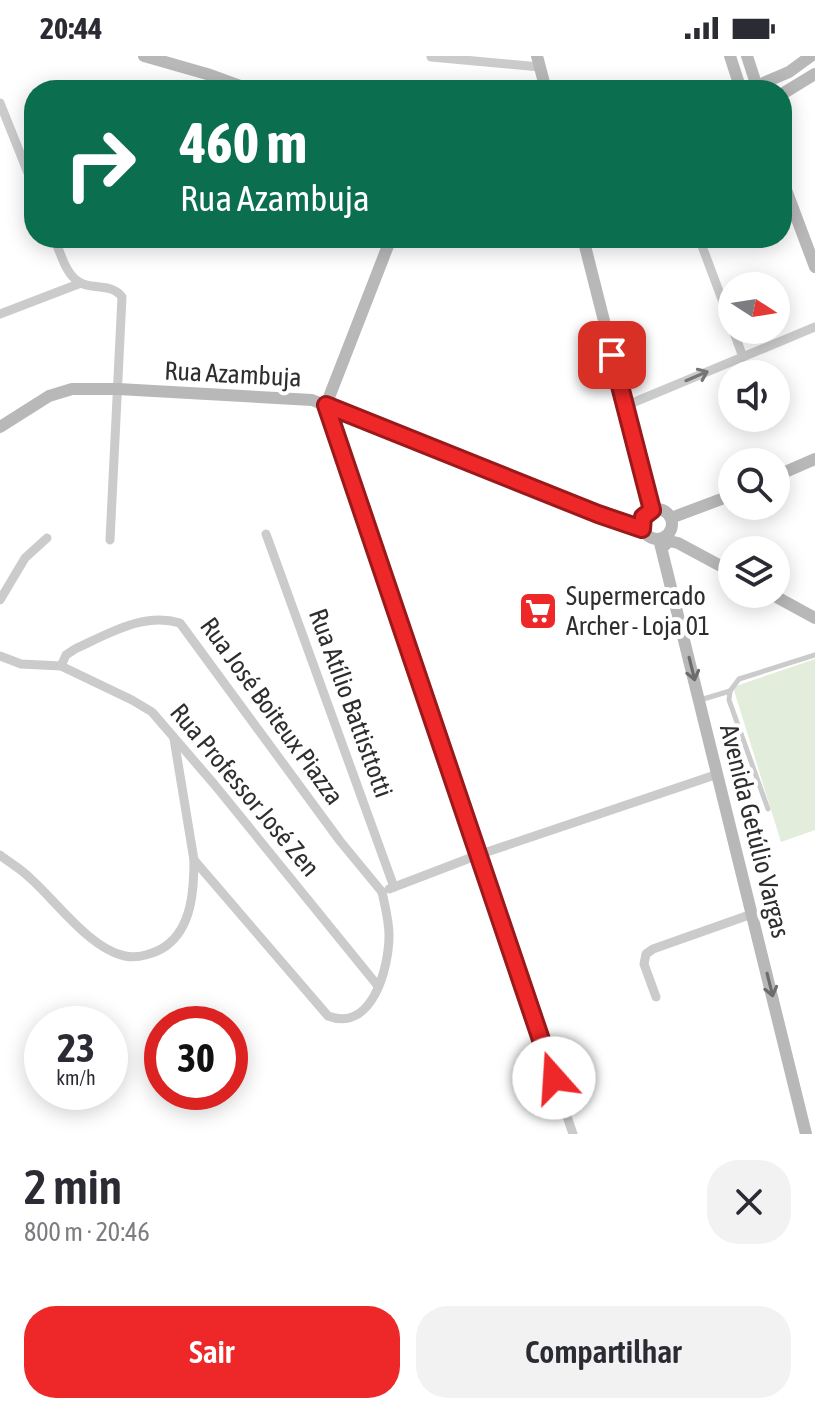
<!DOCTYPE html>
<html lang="pt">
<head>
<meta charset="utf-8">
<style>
	:root { --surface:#fff; --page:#f2f2f3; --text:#2b2b33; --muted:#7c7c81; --accent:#ee2728 }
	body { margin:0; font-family:"Asap Condensed",sans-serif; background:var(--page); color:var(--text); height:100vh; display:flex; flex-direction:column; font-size:30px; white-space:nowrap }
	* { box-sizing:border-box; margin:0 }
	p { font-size:26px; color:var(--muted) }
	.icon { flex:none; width:44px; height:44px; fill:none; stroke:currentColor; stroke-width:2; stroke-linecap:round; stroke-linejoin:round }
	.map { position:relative; height:1078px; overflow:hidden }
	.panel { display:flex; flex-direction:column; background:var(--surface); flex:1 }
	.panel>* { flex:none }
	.hud { position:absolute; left:24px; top:24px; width:768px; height:168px; border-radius:32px; box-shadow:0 4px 20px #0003; background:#0b6e4f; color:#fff; overflow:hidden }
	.needle { width:52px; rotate:102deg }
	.fabs { position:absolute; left:718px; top:216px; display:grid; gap:16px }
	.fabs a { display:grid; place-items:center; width:72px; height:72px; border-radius:50%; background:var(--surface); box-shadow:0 4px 20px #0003; font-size:40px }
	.speed { position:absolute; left:24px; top:950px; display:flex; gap:16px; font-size:40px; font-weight:700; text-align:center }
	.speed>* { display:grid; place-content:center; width:104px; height:104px; border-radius:50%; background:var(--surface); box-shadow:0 4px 20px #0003; line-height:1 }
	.speed small { font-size:20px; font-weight:400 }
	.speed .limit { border:12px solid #d22; background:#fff; color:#111 }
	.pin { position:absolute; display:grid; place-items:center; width:68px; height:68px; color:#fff; margin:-34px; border-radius:16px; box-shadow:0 4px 12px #0006 }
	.me { position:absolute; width:88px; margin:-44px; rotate:341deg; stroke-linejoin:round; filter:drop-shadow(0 0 6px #0008) }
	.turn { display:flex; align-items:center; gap:28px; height:168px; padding:0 24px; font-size:36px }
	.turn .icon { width:104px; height:104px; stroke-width:2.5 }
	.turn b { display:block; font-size:56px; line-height:68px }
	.round { display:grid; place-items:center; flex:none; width:84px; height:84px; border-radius:32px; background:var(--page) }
	.head { display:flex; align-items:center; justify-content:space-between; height:136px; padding:0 24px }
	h1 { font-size:48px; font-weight:600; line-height:60px }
	.button { display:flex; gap:16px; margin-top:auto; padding:16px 24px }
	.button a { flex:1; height:92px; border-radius:32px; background:var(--accent); color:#fff; font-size:32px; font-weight:600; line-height:92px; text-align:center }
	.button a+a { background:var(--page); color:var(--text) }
	.status { display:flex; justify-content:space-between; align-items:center; height:56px; padding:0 40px; background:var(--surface); direction:ltr }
	.status svg { height:22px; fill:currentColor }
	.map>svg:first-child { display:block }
</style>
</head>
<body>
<div class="status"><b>20:44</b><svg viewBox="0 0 49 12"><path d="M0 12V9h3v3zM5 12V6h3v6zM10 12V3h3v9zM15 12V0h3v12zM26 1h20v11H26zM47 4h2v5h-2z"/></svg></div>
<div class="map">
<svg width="815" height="1078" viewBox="0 0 815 1078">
	<rect width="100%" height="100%" fill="#fff"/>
	<!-- grass -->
	<polygon fill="#e3eddb" points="815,603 815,774 781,786 733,631"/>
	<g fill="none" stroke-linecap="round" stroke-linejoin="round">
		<!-- lane -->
		<g stroke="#cbcbcb" stroke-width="5">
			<polyline points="700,644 730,635"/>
			<polyline points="768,753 729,644 730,635 739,623 815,599"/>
		</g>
		<!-- street -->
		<g stroke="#cbcbcb" stroke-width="9">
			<polyline points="431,1 540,11"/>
			<polyline points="0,47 34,132"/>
			<path d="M54 182C60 195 64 213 75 223 89 236 110 225 122 241L110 484"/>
			<polyline points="699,182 732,270"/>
			<polyline points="0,258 81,227"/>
			<polyline points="733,274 743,301"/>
			<polyline points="326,349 573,1078"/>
			<polyline points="625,350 815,271"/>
			<polyline points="266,478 394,831"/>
			<polyline points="0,544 25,502 47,482"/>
			<polyline points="0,600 21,608 61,610 132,644 152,656 214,728 378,930"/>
			<path d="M61 610 66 599 75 593C108 578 143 556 180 567L340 785 382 836"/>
			<path d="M174 683 194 804 328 960C372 977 389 912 389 879 389 865 385 850 382 836"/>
			<path d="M0 799C10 807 21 813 30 822 56 845 90 893 125 900 138 903 156 897 166 890 192 871 194 834 194 804"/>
			<polyline points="389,833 478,799 718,718"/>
			<polyline points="656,941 644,908 646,898 653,893 752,858"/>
		</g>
		<!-- secondary -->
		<g stroke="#b8b8b8" stroke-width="12">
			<polyline points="144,0 207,18 251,34"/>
			<polyline points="537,0 546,34"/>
			<polyline points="730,0 741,34"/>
			<polyline points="747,0 758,34"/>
			<polyline points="747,34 789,16 811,0"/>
			<polyline points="782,38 815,18"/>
			<polyline points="782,123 815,211"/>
			<polyline points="583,182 652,454"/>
			<polyline points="326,349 391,182"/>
			<polyline points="0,371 49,340 72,333 118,333 312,344 598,458 642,473"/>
			<polyline points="776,420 815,403"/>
			<circle cx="657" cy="468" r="15"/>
			<polyline points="671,462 732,439"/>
			<polyline points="659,483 806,1078"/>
			<polyline points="662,492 669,485 678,487 732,516"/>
			<polyline points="771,538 815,562"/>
		</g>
	</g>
	<!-- one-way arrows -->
	<defs><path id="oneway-shaft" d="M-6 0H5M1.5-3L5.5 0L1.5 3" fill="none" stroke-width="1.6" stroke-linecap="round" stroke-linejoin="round" transform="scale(2)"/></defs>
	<use stroke="#757575" href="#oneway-shaft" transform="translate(697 320) rotate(-23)"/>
	<g stroke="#6c6c6c">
		<use href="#oneway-shaft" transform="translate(692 613) rotate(76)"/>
		<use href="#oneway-shaft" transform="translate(770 929) rotate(76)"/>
	</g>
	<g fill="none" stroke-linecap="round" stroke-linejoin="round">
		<defs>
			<polyline id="route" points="554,1022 326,349 598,458 642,473 643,461 652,454 612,299"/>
		</defs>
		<!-- route casing -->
		<use href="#route" stroke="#9b191a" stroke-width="20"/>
		<!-- route -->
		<use href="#route" stroke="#ee2728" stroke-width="14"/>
	</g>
	<!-- icons -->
	<defs>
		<symbol id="supermarket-square" viewBox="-11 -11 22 22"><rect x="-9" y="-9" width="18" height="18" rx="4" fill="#ee2728" stroke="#fff"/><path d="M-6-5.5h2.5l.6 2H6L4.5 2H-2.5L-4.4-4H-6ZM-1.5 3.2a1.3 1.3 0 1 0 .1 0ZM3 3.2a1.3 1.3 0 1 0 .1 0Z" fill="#fff"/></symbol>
	</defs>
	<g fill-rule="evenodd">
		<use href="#supermarket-square" x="516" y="533" width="44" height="44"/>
	</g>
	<g text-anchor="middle" stroke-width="8" stroke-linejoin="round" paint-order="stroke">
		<!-- street labels -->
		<g font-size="26" fill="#2e2e2e" stroke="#fff">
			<text transform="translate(233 318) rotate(3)" y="9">Rua Azambuja</text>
			<text transform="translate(351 647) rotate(70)" y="9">Rua Atílio Battisttotti</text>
			<text transform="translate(272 655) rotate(54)" y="9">Rua José Boiteux Piazza</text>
			<text transform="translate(245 734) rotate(50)" y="9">Rua Professor José Zen</text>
			<text transform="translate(755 775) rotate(76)" y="9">Avenida Getúlio Vargas</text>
		</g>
		<!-- poi labels -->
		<g font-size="26" fill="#2e2e2e" stroke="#fff" text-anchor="start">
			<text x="566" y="549">Supermercado<tspan x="566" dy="30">Archer - Loja 01</tspan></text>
		</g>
	</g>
</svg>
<div class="fabs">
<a><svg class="needle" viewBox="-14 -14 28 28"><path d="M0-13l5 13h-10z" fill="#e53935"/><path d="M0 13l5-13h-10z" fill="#7c7c81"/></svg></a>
<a><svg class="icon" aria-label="sound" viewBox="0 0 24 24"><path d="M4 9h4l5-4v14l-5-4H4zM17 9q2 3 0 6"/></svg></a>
<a><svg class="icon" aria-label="search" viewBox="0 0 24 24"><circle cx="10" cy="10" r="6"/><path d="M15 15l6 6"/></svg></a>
<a><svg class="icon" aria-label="layers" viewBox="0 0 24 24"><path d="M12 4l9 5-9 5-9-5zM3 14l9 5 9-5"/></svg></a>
</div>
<div class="speed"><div>23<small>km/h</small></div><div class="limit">30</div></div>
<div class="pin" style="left:612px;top:299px;background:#d93025"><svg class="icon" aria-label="arrive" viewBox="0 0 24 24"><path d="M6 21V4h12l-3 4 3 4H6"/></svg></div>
<svg class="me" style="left:554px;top:1022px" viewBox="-20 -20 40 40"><circle r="19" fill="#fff"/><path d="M0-13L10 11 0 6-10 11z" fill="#ee2728"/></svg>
<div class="hud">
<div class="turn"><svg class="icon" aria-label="right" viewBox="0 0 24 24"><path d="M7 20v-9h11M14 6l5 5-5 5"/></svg><div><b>460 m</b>Rua Azambuja</div></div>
</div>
</div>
<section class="panel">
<div class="head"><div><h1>2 min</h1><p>800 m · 20:46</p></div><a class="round"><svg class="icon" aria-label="close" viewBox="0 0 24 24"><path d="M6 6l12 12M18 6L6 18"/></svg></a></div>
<div class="button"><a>Sair</a><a>Compartilhar</a></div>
</section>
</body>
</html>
